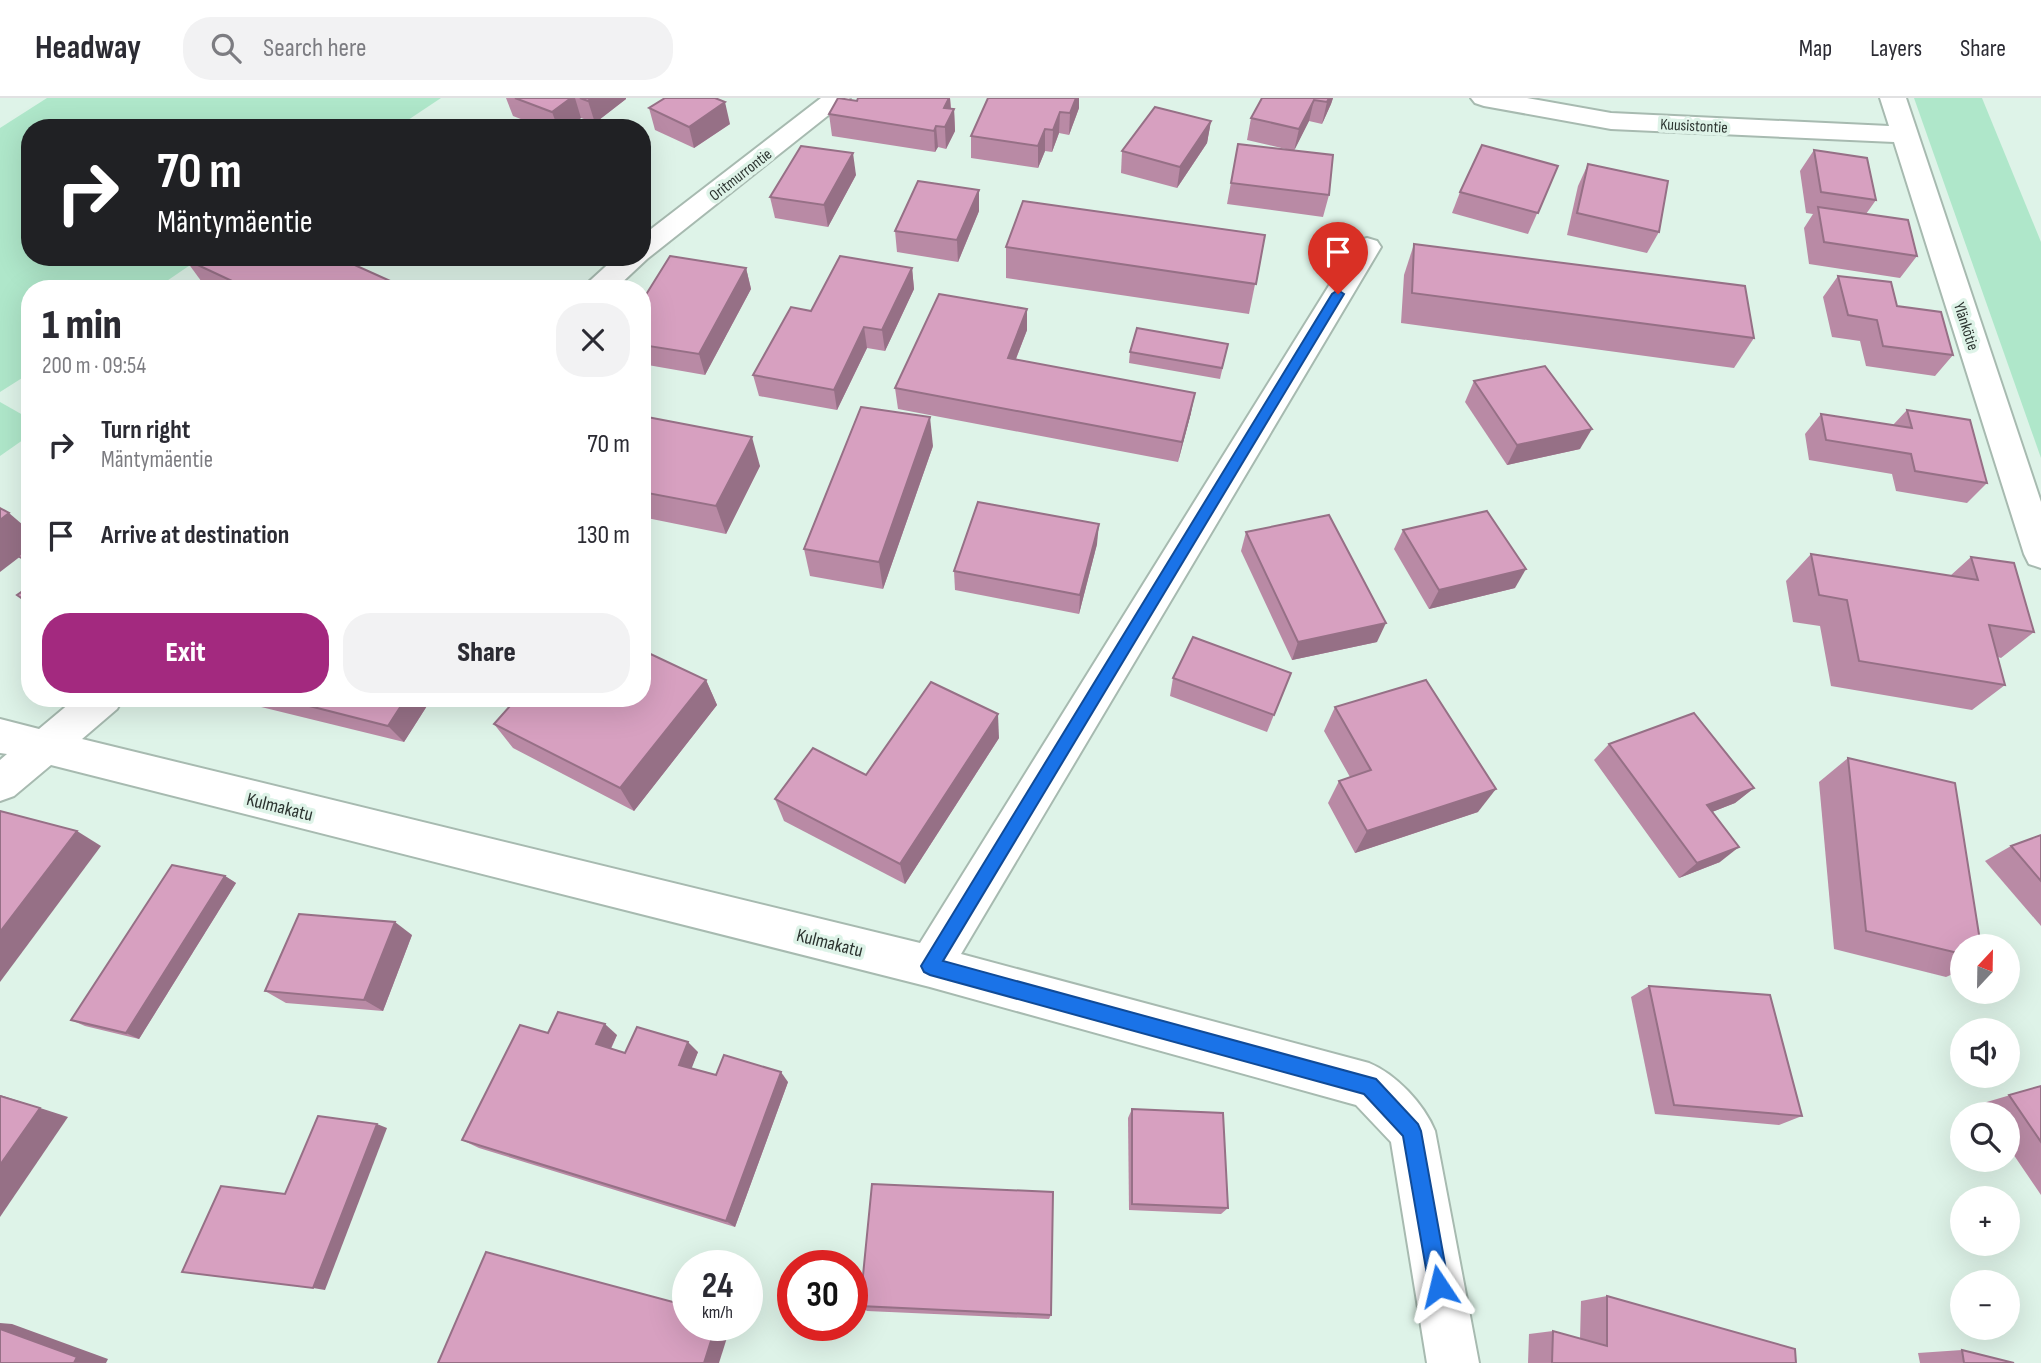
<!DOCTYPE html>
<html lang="en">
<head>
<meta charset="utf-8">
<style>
	:root { --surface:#fff; --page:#f2f2f3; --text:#2b2b33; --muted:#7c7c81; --line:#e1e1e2; --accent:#a3297f }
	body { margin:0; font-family:"Sofia Sans Condensed",sans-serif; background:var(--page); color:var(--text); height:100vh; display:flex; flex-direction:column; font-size:26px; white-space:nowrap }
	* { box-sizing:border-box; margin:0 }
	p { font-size:23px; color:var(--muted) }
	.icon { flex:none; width:38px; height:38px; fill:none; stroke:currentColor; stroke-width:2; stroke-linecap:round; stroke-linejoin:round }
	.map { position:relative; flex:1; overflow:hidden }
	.side { position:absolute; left:21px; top:182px; width:630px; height:427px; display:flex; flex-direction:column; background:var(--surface); border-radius:28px; box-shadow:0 7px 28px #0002 }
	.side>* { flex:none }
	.guide { position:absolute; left:21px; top:21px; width:630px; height:147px; border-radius:28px; box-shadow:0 7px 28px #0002; background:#202124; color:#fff; overflow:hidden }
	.needle { width:46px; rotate:22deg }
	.controls { position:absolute; left:1950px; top:836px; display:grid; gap:14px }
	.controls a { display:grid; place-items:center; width:70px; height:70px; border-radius:50%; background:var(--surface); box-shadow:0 7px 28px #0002; font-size:35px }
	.speed { position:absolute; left:672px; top:1152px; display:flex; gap:14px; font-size:35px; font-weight:700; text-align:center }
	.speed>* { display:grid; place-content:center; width:91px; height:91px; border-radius:50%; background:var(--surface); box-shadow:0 7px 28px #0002; line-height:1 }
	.speed small { font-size:18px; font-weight:400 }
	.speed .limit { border:10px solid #d22; background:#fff; color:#111 }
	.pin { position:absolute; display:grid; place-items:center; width:60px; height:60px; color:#fff; margin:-72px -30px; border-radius:50% 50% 50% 0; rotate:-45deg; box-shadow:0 0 7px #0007 }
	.pin .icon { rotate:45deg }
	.me { position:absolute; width:77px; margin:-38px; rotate:350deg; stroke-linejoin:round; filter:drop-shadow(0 0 5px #0008) }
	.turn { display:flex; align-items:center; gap:24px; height:147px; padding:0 21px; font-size:32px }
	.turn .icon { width:91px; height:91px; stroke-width:2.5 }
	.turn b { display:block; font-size:49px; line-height:60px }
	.round { display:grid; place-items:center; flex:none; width:74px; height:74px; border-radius:28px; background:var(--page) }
	.head { display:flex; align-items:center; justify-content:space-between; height:119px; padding:0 21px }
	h1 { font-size:42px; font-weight:800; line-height:52px }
	.button { display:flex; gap:14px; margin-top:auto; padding:14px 21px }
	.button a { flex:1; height:80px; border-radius:28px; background:var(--accent); color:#fff; font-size:28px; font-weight:800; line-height:80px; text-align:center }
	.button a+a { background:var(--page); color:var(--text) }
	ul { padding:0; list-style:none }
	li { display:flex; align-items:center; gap:21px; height:91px; padding:0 21px }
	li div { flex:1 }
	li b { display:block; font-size:26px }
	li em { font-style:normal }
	header { display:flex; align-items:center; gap:42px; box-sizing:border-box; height:98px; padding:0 35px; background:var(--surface); border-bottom:2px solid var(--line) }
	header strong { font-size:33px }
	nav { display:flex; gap:38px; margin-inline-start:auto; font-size:24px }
	.search { width:490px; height:63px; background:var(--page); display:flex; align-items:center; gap:18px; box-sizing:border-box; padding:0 24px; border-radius:28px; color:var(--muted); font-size:26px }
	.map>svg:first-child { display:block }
</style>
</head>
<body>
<header>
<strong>Headway</strong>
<div class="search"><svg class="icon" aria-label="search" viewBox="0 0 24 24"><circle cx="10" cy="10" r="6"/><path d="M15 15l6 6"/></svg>Search here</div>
<nav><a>Map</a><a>Layers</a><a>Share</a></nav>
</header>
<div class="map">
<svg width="2041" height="1265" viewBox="0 0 2041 1265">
	<rect width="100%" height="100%" fill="#def3e8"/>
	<!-- green -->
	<g fill="#afe7ca">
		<polygon points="47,0 441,0 396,30 30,30 30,159 202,159 155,191 30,191 30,275 0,294 0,30"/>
		<polygon points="1914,0 1982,0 2041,144 2041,360"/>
		<polygon points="0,304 30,321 30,337 0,358"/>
	</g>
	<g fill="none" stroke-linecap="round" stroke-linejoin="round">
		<defs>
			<g id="street">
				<polygon points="821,0 850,0 647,161 615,191 581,191 616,159 642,159 642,138"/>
				<polygon points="1471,0 1527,0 1611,15 1889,28 1880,0 1906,0 2041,404 2041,470 2029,466 2024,456 1894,44 1611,31 1484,8 1475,5"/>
				<path d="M1367 140 1377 143 1381 149 961 856 1369 965C1396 976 1424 1006 1435 1033L1479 1265H1427L1391 1044 1356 1007 930 889 51 667 14 698 0 703V662L7 656 0 655V621L39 631 76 600H123L117 611 82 641 920 845 1353 149 1357 143Z"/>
			</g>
		</defs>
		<!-- street casing -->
		<use href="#street" stroke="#a7bab0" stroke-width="4"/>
		<!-- street -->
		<use href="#street" fill="#fff" fill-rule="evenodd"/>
	</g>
	<!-- wall -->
	<g fill="#b98aa5">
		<polygon points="506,0 626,0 626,1 595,25 581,20 568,30 544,30 513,18"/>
		<polygon points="858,0 950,0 951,11 954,11 955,33 946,51 938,49 935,54 832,38 829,16 857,3"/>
		<polygon points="988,0 1079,10 1069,37 1059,35 1052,54 1045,53 1038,70 971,60 971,38"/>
		<polygon points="1262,0 1333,0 1331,6 1322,26 1309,23 1294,52 1329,97 1323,119 1227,106 1238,46 1290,52 1247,42 1251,20"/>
		<polygon points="649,10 730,26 694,50 655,32"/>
		<polygon points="1211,23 1207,45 1177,90 1121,75 1122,53"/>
		<polygon points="1814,52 1876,102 1866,116 1917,158 1900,180 1809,166 1804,130 1813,116 1806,115 1800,73"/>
		<polygon points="1588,66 1659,134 1647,155 1567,137 1578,88"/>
		<polygon points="1558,68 1528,136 1452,115 1460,94"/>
		<polygon points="856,77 828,129 775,120 770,99"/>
		<polygon points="979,113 958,164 897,154 895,133"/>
		<polygon points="1265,137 1249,216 1006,180 1006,149"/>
		<polygon points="1414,146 1754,240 1734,270 1401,225 1404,177"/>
		<polygon points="185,161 408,191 207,191"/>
		<polygon points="746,170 751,191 705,277 642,266 642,203"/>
		<polygon points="912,170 914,191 885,253 867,250 837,312 759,298 753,277 811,213"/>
		<polygon points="1838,178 1897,208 1953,257 1935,278 1866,268 1860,243 1832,239 1823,199"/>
		<polygon points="1027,211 1027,232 1016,261 1191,315 1178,364 898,311 895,290"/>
		<polygon points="1228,246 1220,281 1129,265 1130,254"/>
		<polygon points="1474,283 1580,351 1507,367 1465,304"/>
		<polygon points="1907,312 1987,385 1967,405 1896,393 1892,376 1809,362 1805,336 1821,316 1893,327"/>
		<polygon points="642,318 760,368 726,436 642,419"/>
		<polygon points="933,348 883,491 810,478 804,451"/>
		<polygon points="1403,432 1515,490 1429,511 1394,451"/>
		<polygon points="1246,434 1377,544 1292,562 1241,453"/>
		<polygon points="1097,446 1079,516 955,492 954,473"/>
		<polygon points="1811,456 1950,478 1971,459 2034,534 2001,560 1998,559 2005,587 1972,612 1831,588 1820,528 1793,524 1786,483"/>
		<polygon points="1173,580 1284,592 1267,634 1170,598"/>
		<polygon points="706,582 717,607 634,713 513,650 494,626 642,600"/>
		<polygon points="231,600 432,600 404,644 232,602"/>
		<polygon points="1335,609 1478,714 1355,755 1328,705 1339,683 1350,679 1324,633"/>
		<polygon points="999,640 905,786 784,723 775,701"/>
		<polygon points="1609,646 1754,690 1735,705 1712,714 1720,764 1679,780 1594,662"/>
		<polygon points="1848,660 1962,849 1962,872 1946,879 1834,851 1819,684"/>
		<polygon points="2041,737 2041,828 1985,763 2011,748"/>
		<polygon points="225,778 236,785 139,941 85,928 71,922"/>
		<polygon points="412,837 383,913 286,905 265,893"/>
		<polygon points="1649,888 1802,1018 1779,1027 1655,1016 1631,899"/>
		<polygon points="548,935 617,937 611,951 625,955 698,954 691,970 716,977 788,984 735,1129 479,1050 462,1042"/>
		<polygon points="2041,988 2041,1097 2007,1047 2007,1017 1987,1017 1980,1006"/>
		<polygon points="1132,1011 1228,1110 1221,1116 1129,1112 1128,1020"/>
		<polygon points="1607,1198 1796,1265 1528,1265 1529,1236 1553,1233 1580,1241 1581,1203"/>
		<polygon points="860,1208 1051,1217 1049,1221 867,1213"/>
		<polygon points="1962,1252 2014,1265 1920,1265 1918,1255"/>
	</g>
	<!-- shaded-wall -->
	<g fill="#967086">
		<polygon points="571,0 575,0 581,20 568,30 558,30 552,14"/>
		<polygon points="591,0 626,0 626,1 595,25 588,3"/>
		<polygon points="949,0 950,0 951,16 954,11 955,33 946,51 944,10"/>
		<polygon points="1076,0 1079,0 1079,10 1069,37 1070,15"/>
		<polygon points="1329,0 1333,0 1331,6 1322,26 1327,4"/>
		<polygon points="1314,2 1309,23 1294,53 1299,31"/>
		<polygon points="725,4 730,26 694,50 689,29"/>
		<polygon points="1060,14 1059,35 1052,54 1053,32"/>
		<polygon points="1211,23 1207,45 1177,90 1180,69"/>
		<polygon points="936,28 938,49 935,54 934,33"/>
		<polygon points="1045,31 1045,53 1038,70 1038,48"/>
		<polygon points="853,55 856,77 828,129 824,107"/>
		<polygon points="979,92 979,113 958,164 957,142"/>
		<polygon points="746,170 751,191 705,277 699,256"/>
		<polygon points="912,170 914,191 885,253 882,232"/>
		<polygon points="1027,211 1027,232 1008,281 1008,260"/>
		<polygon points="864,229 867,250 837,312 834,292"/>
		<polygon points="1195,295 1191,315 1178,364 1182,344"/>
		<polygon points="930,319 933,348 883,491 879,464"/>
		<polygon points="1592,331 1580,351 1507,367 1517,347"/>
		<polygon points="752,339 760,368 726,436 716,408"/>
		<polygon points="9,415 30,433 30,451 0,474 0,422"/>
		<polygon points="1099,426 1097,446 1079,516 1080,497"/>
		<polygon points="1526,471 1515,490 1429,511 1439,492"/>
		<polygon points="1386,525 1377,544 1292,562 1298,544"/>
		<polygon points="706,582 717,607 634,713 620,690"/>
		<polygon points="406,600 432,600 404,644 388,628"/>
		<polygon points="998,616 999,640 905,786 900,766"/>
		<polygon points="1754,690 1735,705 1689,723 1707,707"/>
		<polygon points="1496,691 1478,714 1355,755 1367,733"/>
		<polygon points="77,733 101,748 0,884 0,834"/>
		<polygon points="1739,749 1720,764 1679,780 1697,765"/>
		<polygon points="225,778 236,785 139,941 126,935"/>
		<polygon points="395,824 412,837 383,913 364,902"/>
		<polygon points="605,926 617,937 608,956 596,946"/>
		<polygon points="688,944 698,954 689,977 679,967"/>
		<polygon points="781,974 788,984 735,1129 726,1123"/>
		<polygon points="0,997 68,1019 0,1119"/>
		<polygon points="377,1026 387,1030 325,1192 313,1190"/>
		<polygon points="0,1225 12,1226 108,1261 106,1265 74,1265 0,1231"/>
		<polygon points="716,1227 731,1227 719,1265 704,1265"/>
	</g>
	<!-- building -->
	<g fill="#d7a0c0" stroke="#967086" stroke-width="2">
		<polygon points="515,0 571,0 552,14"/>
		<polygon points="580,0 591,0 588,3"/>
		<polygon points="665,0 715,0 725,4 689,29 649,10"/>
		<polygon points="838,0 857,3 858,0 949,0 944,10 954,11 945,29 936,28 934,33 829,16"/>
		<polygon points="988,0 1076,0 1070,15 1060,14 1053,32 1045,31 1038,48 971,38"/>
		<polygon points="1262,0 1329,0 1327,4 1314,2 1299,31 1251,20"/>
		<polygon points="1155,9 1211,23 1180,69 1122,53"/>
		<polygon points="1238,46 1333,57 1329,97 1231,85"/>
		<polygon points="1482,47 1558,68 1538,115 1460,94"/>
		<polygon points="801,48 853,55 824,107 770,99"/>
		<polygon points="1814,52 1867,60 1876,102 1821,94"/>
		<polygon points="1588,66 1668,83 1659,134 1577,115"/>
		<polygon points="918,83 979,92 957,142 895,133"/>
		<polygon points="1023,103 1265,137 1256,186 1006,149"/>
		<polygon points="1818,109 1908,122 1917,158 1824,144"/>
		<polygon points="1414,146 1745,188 1754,240 1412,195"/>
		<polygon points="670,158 746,170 699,256 642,247 642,203"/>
		<polygon points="840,158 912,170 882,232 864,229 834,292 753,277 791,209 811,213"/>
		<polygon points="188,159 337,159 408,191 249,191 185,161"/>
		<polygon points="1838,178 1891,184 1897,208 1941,214 1953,257 1883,248 1877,222 1848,217"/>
		<polygon points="939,196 1027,211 1008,260 1195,295 1182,344 895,290"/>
		<polygon points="1137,230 1228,246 1222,270 1130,254"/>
		<polygon points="1545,268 1592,331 1517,347 1474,283"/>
		<polygon points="861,309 930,319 879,464 804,451"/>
		<polygon points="1907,312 1970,322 1987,385 1915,373 1911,356 1826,342 1821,316 1912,330"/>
		<polygon points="642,318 752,339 716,408 642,394"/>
		<polygon points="978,404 1099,426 1080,497 954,473"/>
		<polygon points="0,410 9,415 0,422"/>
		<polygon points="1487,413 1526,471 1439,492 1403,432"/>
		<polygon points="1329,417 1386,525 1298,544 1246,434"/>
		<polygon points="30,450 30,465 18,458"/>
		<polygon points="1811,456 1978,482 1971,459 2014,465 2034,534 1989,527 2005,587 1859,563 1847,502 1819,497"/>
		<polygon points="30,488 30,506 17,497"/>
		<polygon points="1193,539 1291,575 1274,617 1173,580"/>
		<polygon points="642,552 706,582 620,690 494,626 517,600 642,600"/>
		<polygon points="1426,582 1496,691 1367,733 1339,683 1371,672 1335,609"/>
		<polygon points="931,584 998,616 900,766 775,701 813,650 866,677"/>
		<polygon points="278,600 406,600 388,628"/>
		<polygon points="1694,615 1754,690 1707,707 1739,749 1697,765 1609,646"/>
		<polygon points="1848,660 1955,685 1981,849 1962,849 1962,856 1866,833"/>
		<polygon points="0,713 77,733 0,834"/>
		<polygon points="2041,737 2041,783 2011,748"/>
		<polygon points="172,767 225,778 126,935 71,922"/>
		<polygon points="299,816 395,824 364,902 265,893"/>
		<polygon points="1649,888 1770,897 1802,1018 1674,1007"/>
		<polygon points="558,914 605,926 596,946 625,955 637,929 688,944 679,967 716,977 724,957 781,974 726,1123 462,1042 520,927 548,935"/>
		<polygon points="2041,988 2041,1044 2009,997"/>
		<polygon points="0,998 40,1010 0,1067"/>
		<polygon points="1132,1011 1223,1015 1228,1110 1132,1106"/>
		<polygon points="318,1018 377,1026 313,1190 182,1174 221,1088 285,1096"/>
		<polygon points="872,1086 1053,1094 1051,1217 860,1208"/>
		<polygon points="486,1154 688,1208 688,1227 716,1227 704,1265 438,1265"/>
		<polygon points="1607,1198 1795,1251 1796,1265 1552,1265 1553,1233 1607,1248"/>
		<polygon points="0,1231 77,1259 74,1265 0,1265"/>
		<polygon points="1962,1252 2014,1265 1964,1265"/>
	</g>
	<!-- route -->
	<polygon fill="#1a73e8" stroke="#114b97" stroke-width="2" points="1338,192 1344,196 943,863 1376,981 1418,1026 1421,1033 1449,1188 1446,1195 1439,1198 1432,1195 1429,1188 1403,1038 1364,996 930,877 924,874 921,868 1332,196"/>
	<g text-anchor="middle" stroke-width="7" stroke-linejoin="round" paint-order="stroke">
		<!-- far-street labels -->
		<g font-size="16" fill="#2c3430" stroke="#def3e8">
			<text transform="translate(1694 27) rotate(3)" y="6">Kuusistontie</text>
			<text transform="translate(740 76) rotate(-38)" y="6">Oritmurrontie</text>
			<text transform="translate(1967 228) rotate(72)" y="6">Ylänkötie</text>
		</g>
		<!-- street labels -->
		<g font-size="19" fill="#2c3430" stroke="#def3e8">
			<text transform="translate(280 708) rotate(14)" y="7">Kulmakatu</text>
			<text transform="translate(830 844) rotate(14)" y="7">Kulmakatu</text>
		</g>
	</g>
</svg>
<div class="controls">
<a><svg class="needle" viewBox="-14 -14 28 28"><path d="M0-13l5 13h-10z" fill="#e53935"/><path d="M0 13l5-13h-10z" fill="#7c7c81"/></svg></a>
<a><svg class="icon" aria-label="sound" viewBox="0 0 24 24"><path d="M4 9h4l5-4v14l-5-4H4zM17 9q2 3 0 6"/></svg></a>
<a><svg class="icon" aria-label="search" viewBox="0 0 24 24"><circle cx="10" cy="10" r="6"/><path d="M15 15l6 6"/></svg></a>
<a>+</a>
<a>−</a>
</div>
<div class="speed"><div>24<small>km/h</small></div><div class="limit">30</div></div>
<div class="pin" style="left:1338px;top:196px;background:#d93025"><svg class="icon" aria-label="arrive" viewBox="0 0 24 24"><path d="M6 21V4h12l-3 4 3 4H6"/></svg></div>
<svg class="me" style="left:1439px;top:1188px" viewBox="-20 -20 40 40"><path d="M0-17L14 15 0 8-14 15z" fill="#1a73e8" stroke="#fff" stroke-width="4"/></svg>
<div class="guide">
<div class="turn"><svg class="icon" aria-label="right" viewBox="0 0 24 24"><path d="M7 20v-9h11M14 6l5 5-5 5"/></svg><div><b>70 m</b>Mäntymäentie</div></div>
</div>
<section class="side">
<div class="head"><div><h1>1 min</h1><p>200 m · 09:54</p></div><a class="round"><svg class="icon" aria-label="close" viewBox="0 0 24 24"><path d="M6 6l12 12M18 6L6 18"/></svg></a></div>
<ul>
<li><svg class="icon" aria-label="right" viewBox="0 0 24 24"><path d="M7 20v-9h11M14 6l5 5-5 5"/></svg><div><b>Turn right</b><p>Mäntymäentie</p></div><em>70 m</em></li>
<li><svg class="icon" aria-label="arrive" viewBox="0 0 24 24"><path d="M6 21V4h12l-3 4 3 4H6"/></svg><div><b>Arrive at destination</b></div><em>130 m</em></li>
</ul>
<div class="button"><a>Exit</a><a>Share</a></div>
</section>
</div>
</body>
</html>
